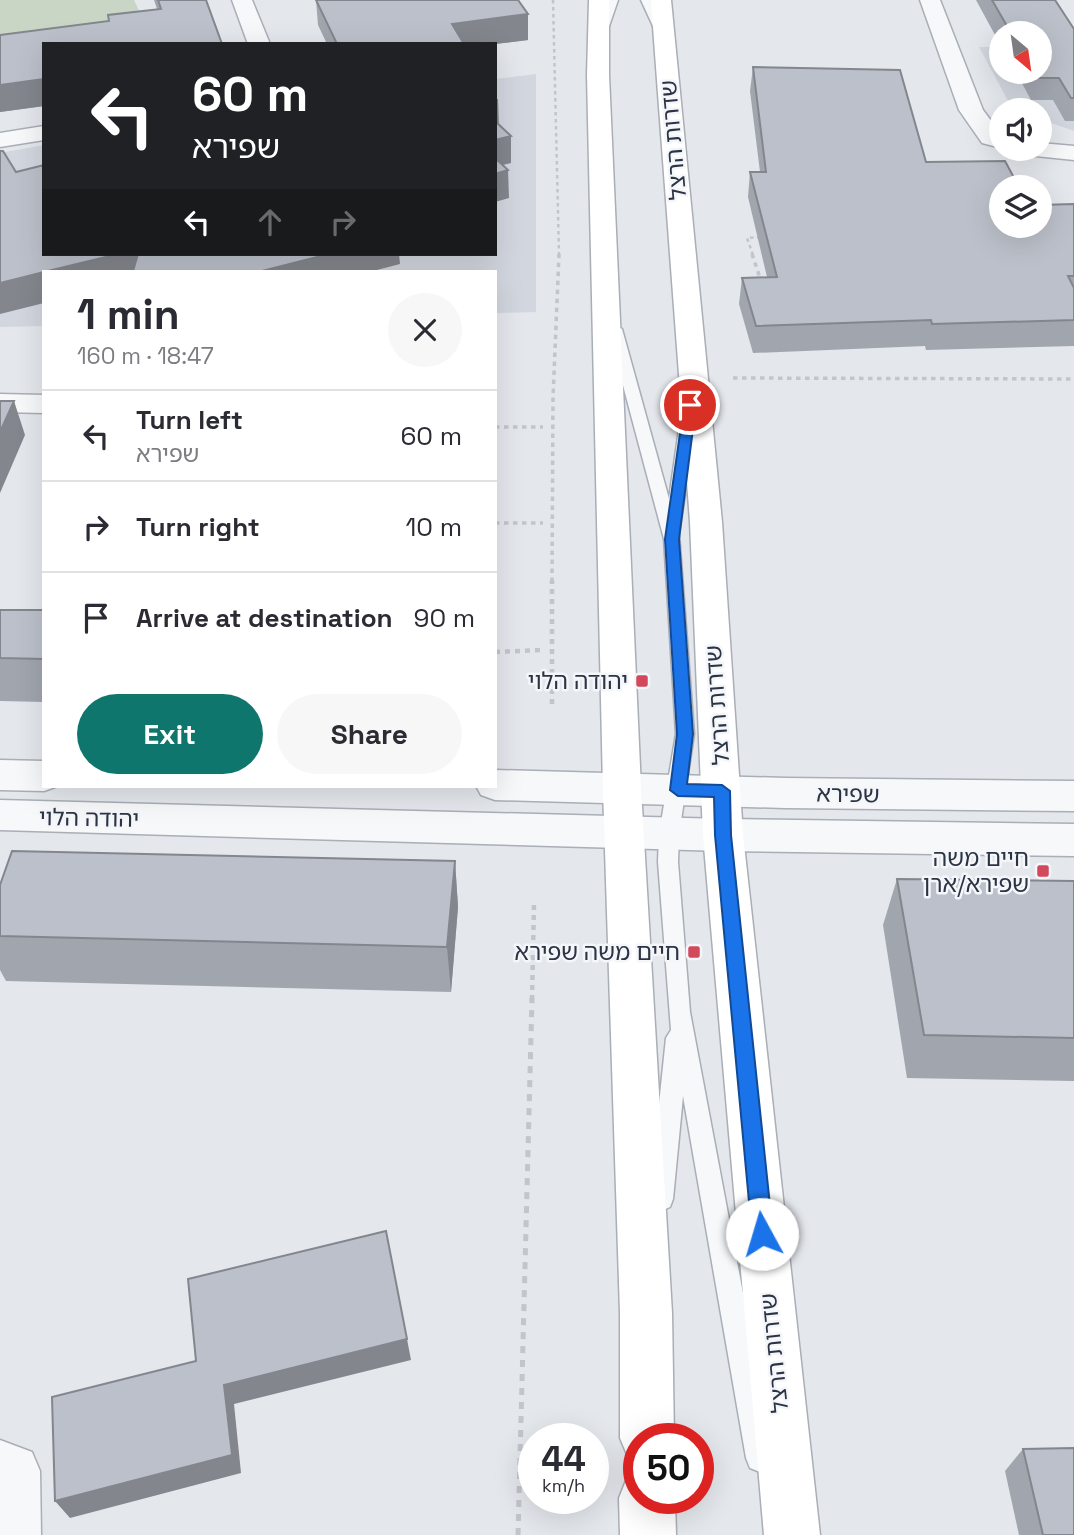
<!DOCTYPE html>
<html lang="en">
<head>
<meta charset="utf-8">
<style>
	:root { --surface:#fff; --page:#f7f7f7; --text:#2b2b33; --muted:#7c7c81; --line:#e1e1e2; --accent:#0f766e }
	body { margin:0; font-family:"Space Grotesk","Noto Sans Hebrew",sans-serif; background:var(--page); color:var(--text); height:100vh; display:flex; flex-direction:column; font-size:26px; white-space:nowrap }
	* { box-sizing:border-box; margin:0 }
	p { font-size:23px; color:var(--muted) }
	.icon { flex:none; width:38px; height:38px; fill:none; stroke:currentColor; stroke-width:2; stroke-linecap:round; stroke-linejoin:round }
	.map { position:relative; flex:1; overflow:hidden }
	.details { position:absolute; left:42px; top:270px; width:455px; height:518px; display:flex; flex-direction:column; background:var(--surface); border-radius:0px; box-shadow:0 7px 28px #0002 }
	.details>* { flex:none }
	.hud { position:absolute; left:42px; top:42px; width:455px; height:214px; border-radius:0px; box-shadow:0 7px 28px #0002; background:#202124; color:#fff; overflow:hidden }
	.needle { width:46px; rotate:151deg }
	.tools { position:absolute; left:989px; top:21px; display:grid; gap:14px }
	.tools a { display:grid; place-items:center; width:63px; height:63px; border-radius:50%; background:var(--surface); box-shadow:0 7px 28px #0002; font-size:35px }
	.speed { position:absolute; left:518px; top:1423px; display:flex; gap:14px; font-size:35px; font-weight:700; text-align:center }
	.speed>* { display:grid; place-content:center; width:91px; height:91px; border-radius:50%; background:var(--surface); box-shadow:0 7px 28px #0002; line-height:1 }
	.speed small { font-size:18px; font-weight:400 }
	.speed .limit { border:10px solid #d22; background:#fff; color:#111 }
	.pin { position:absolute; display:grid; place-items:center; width:60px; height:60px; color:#fff; margin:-30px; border:4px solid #fff; border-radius:50%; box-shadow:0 2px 7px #0007 }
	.me { position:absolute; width:77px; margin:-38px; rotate:354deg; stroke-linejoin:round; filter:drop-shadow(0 0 5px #0008) }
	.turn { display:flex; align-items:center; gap:24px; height:147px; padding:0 35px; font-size:32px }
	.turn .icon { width:91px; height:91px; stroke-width:2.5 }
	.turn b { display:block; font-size:49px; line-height:60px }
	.lanes { display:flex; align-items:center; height:66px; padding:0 35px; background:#0003; justify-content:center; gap:35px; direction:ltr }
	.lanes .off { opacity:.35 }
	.round { display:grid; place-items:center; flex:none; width:74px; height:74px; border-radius:37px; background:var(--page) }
	.head { display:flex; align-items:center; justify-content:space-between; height:119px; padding:0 35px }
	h1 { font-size:42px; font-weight:700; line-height:52px }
	.button { display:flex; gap:14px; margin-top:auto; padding:14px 35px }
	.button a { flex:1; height:80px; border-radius:42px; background:var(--accent); color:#fff; font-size:28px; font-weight:700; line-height:80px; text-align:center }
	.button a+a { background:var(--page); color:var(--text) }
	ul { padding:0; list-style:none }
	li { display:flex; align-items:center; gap:21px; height:91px; padding:0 35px; border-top:2px solid var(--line) }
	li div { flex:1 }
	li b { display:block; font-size:26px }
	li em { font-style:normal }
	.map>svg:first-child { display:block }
</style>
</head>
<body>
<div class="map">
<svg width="1074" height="1535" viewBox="0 0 1074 1535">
	<rect width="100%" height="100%" fill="#e4e7ec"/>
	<!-- built -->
	<g fill="#d2d6de">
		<polygon points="979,47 1001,47 1001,72 1040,72 1074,47 1074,131 1040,119 1040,110 1013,110"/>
		<polygon points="536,74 536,312 495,313 495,271 44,271 44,326 0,327 0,153 44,145 44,254 495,254 495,79"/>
	</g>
	<!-- green -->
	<polygon fill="#c9d6c5" points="0,0 134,0 148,30 0,52"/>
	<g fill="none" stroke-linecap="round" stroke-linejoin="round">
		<defs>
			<g id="service">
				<polygon points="608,0 618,0 606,35 601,38 596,35"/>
				<polygon points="641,0 651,0 668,37 667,39 658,37"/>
				<polygon points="615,325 622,329 669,499 680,422 688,417 696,422 679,534 694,734 679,834 678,862 690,1012 774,1458 770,1468 760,1472 750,1468 746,1458 683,1096 673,1199 670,1207 661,1211 652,1207 649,1199 666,1038 671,1030 658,862 659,834 676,734 664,539 608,329"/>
			</g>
			<g id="minor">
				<polygon points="232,0 252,0 270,44 248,44"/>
				<polygon points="920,0 940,0 983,110 1001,134 1001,148 982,143 959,110"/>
				<polygon points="44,126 44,140 0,147 0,133"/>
				<polygon points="1040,143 1074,146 1074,160 1015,154 1012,149 1040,149"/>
				<polygon points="0,394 44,395 44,413 0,412"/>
				<polygon points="0,1440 32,1452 40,1471 41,1535 0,1535"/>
			</g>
			<g id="tertiary">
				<polygon points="0,760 44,761 44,786 58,786 44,791 0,790"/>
				<polygon points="495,770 785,778 1074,781 1074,811 785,808 495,800 481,795 476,786 495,786"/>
				<polygon points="0,800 723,819 1074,824 1074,856 723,851 0,830"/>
			</g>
			<g id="secondary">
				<polygon points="589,0 609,0 609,75 641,789 672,1313 674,1438 639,1438 639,1462 628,1457 620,1438 620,1313 603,789 587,75"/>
				<polygon points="651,0 671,0 722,522 743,835 820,1535 764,1535 703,835 690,522"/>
				<polygon points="639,1474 639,1498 675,1498 676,1535 620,1535 619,1498 627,1478"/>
			</g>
		</defs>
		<!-- service casing -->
		<use href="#service" stroke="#a9aeb7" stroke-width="3"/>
		<!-- minor casing -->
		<use href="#minor" stroke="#a9aeb7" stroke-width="3"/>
		<!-- tertiary casing -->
		<use href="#tertiary" stroke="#a9aeb7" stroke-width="3"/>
		<!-- secondary casing -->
		<use href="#secondary" stroke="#a9aeb7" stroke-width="3"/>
		<!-- path-far3 -->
		<g stroke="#c2c5cb" stroke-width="2.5" stroke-dasharray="3.5 3.5" stroke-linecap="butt">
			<polyline points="553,0 559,255"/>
			<polyline points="753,255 747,238 763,237"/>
		</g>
		<!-- path-far2 -->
		<g stroke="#c2c5cb" stroke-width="3.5" stroke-dasharray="4.5 4.5" stroke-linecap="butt">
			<polyline points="752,254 761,281"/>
			<polyline points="733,378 1074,379"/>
			<polyline points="495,427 543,427"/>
			<polyline points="495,523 543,523"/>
			<polyline points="552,582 553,398 559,254"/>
		</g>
		<!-- path-far1 -->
		<g stroke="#c2c5cb" stroke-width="4.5" stroke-dasharray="5 5" stroke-linecap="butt">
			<polyline points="495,652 543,650"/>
			<polyline points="552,704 552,580"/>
			<polyline points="532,1000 534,904"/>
		</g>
		<!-- path -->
		<polyline stroke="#c2c5cb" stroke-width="5" stroke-dasharray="7 7" stroke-linecap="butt" points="518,1535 532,998"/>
		<!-- service -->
		<use href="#service" fill="#f7f8fa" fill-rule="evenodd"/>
		<!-- minor -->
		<use href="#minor" fill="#f7f8fa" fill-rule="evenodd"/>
		<!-- tertiary -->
		<use href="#tertiary" fill="#f7f8fa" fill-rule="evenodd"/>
		<!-- secondary -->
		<use href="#secondary" fill="#fff" fill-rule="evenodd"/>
	</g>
	<!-- wall -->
	<g fill="#a1a5ae">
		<polygon points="154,0 206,0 44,44 44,106 0,112 0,35 109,21 157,9"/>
		<polygon points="316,0 528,40 495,44 327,44 318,25"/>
		<polygon points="976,0 1055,0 1074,29 1074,121 1065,121 1053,100 1031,100 1016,72 1040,72 1040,33 1001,33 1001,46"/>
		<polygon points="753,67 926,162 1001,226 1074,204 1074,346 926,350 925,346 753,353 739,304 742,278 767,277 748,197 750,172 760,172 750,91"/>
		<polygon points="0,610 44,610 44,702 0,701"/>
		<polygon points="455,861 458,907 451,992 6,981 0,970 0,885"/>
		<polygon points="897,879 1074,881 1074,1081 907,1078 883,925"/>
		<polygon points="1023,1449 1074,1535 1019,1535 1005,1471"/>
	</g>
	<!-- shaded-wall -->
	<g fill="#83868d">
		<polygon points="528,14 528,40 495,44 453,44 452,24"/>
		<polygon points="44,79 44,106 0,112 0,85"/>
		<polygon points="495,99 498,99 499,126 495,126"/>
		<polygon points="511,136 511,163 495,167 495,140"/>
		<polygon points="508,170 509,198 495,202 495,174"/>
		<polygon points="118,254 141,254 145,271 48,271"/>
		<polygon points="329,254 399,254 400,264 373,271 262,271"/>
		<polygon points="44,272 44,303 0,314 0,283"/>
		<polygon points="14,401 25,435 0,493 0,432"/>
		<polygon points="455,861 458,907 451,992 447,947"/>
		<polygon points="407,1339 411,1360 234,1404 241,1473 70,1518 55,1501 224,1385"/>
	</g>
	<!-- building -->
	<g fill="#bbc0ca" stroke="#83868d" stroke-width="2">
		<polygon points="158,0 206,0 222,44 44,44 44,79 0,85 0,35 109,21 108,15 161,9"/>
		<polygon points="316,0 518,0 528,14 452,24 464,44 337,44"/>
		<polygon points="992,0 1055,0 1074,29 1074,98 1071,98 1059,78 1037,78 1033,72 1040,72 1040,33 1011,33"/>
		<polygon points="753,67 900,70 926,162 1005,161 1019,187 1001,187 1001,226 1040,226 1040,205 1074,204 1074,276 1068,276 1074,288 1074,320 932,324 931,320 756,326 742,278 777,277 750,172 766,172"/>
		<polygon points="495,121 511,136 495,140"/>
		<polygon points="0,151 3,151 16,172 44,165 44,254 118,254 48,271 44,271 44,272 0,283"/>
		<polygon points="495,158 508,170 495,174"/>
		<polygon points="138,254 329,254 262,271 133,271"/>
		<polygon points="0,401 14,401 0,432"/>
		<polygon points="0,610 44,610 44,659 0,658"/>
		<polygon points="12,851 455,861 447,947 0,936 0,885"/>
		<polygon points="897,879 1074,881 1074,1038 924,1035"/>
		<polygon points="386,1231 407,1339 224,1385 232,1455 55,1501 52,1397 196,1361 188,1279"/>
		<polygon points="1074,1448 1074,1535 1043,1535 1023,1449"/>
	</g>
	<!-- route -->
	<polygon fill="#1a73e8" stroke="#114b97" stroke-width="2" points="690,401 696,405 679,539 693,734 687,784 722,785 730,791 731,835 773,1234 770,1241 762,1244 755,1241 752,1234 715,835 714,797 678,796 670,790 677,734 665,539 684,405"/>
	<!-- markers -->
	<g fill="#d1495b" stroke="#f4f6f9" stroke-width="2.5">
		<rect x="635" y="674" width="14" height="14" rx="3.5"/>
		<rect x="1036" y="864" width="14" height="14" rx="3.5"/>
		<rect x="687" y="945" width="14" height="14" rx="3.5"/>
	</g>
	<g text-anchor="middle" stroke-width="5" stroke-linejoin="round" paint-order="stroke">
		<!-- street labels -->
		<g font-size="23" fill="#2b3445" stroke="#f4f6f9">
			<text transform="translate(673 140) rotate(-95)" y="8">שדרות הרצל</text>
			<text transform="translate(717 705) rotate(-94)" y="8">שדרות הרצל</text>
			<text transform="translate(848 794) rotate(1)" y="8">שפירא</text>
			<text transform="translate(89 818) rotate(1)" y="8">יהודה הלוי</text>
			<text transform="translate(774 1353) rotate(-96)" y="8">שדרות הרצל</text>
		</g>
		<!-- poi labels -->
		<g font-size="23" fill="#2b3445" stroke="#f4f6f9" text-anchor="end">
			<text x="628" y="689">יהודה הלוי</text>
			<text x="1029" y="866">חיים משה<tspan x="1029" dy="26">שפירא/ארן</tspan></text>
			<text x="680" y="960">חיים משה שפירא</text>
		</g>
	</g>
</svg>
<div class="tools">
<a><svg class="needle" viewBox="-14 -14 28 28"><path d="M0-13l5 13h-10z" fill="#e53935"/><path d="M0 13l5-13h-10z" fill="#7c7c81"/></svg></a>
<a><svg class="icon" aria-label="sound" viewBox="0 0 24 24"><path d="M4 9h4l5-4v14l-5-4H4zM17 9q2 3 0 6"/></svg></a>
<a><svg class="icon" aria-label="layers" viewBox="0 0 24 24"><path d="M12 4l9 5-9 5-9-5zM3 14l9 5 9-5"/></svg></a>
</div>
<div class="speed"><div>44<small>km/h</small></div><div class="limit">50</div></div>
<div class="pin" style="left:690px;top:405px;background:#d93025"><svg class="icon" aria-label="arrive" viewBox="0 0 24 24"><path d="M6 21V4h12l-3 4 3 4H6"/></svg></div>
<svg class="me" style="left:762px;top:1234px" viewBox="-20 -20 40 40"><circle r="19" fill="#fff"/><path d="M0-13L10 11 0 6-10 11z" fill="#1a73e8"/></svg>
<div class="hud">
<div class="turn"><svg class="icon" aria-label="left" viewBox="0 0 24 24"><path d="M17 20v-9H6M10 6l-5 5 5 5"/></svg><div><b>60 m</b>שפירא</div></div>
<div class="lanes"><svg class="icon" aria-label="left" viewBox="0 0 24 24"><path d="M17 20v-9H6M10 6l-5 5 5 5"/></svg><svg class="icon off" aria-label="ahead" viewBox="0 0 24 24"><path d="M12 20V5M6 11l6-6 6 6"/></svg><svg class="icon off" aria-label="right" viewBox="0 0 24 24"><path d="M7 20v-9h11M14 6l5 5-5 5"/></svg></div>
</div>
<section class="details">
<div class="head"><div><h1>1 min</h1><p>160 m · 18:47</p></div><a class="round"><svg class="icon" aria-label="close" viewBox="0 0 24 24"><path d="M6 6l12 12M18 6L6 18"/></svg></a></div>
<ul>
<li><svg class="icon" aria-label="left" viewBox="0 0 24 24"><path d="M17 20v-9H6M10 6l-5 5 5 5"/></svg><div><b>Turn left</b><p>שפירא</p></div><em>60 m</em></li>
<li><svg class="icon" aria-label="right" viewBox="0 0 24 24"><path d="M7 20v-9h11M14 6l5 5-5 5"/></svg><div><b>Turn right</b></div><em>10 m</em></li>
<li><svg class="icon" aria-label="arrive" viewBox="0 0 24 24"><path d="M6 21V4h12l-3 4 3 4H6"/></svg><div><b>Arrive at destination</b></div><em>90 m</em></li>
</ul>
<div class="button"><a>Exit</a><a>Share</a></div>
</section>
</div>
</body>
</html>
